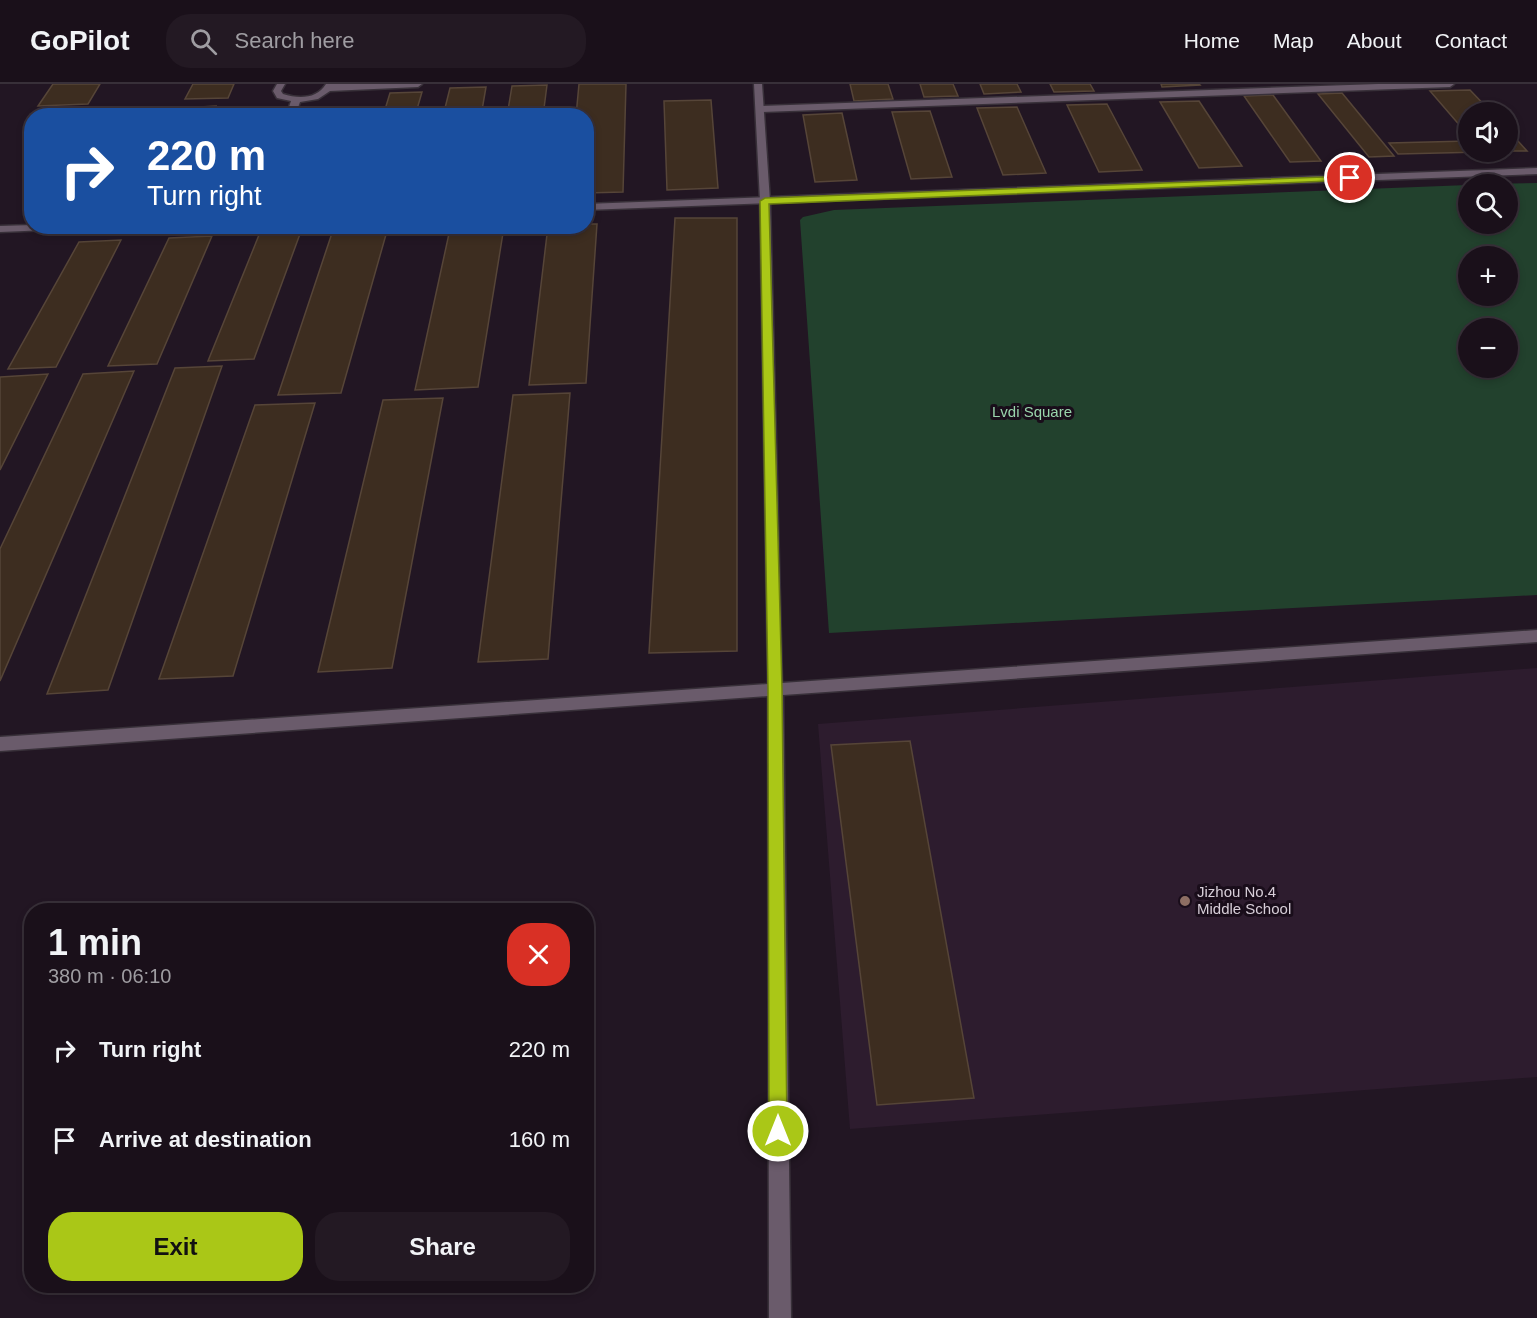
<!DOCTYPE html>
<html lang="en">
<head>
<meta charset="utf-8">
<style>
	:root { --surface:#1a101a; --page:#231923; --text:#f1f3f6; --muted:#9f9da2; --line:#383039; --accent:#aac717 }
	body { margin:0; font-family:Arial,sans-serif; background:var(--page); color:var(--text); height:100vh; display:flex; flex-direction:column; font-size:22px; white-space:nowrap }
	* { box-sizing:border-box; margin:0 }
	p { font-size:20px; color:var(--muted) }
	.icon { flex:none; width:33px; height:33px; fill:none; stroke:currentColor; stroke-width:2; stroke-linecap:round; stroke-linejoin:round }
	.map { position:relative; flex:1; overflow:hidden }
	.side { position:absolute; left:24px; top:819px; width:570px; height:390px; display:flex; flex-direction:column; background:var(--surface); border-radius:24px; box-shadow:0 3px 9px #0003,0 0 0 2px var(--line) }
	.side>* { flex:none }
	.hud { position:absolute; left:24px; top:24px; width:570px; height:126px; border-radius:24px; box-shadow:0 3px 9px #0003,0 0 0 2px var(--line); background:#1a4fa0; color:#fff; overflow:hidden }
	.buttons { position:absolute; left:1458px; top:18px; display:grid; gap:12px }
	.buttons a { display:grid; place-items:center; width:60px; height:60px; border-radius:50%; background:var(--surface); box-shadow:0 3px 9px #0003,0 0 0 2px var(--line); font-size:30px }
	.pin { position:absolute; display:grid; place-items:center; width:51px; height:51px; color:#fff; margin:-26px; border:3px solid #fff; border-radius:50%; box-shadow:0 2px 6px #0007 }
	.me { position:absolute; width:66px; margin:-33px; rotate:0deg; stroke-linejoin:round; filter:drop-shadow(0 0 4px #0008) }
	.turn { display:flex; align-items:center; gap:21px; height:126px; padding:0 24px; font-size:27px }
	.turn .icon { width:78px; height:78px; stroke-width:2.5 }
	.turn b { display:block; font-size:42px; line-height:51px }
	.round { display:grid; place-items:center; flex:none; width:63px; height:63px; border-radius:24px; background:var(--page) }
	.overview { display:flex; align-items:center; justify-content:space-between; height:102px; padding:0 24px }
	h1 { font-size:36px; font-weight:600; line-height:45px }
	.action { display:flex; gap:12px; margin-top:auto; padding:12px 24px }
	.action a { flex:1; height:69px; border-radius:24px; background:var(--accent); color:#111; font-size:24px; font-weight:600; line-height:69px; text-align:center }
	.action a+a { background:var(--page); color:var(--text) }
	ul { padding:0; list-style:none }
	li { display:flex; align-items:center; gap:18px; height:90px; padding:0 24px }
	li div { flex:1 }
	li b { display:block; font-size:22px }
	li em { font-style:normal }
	header { display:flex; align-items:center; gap:36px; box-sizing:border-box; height:84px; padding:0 30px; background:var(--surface); border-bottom:2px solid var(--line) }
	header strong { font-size:28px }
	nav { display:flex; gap:33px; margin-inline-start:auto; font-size:21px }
	.search { width:420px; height:54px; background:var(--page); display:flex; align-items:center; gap:15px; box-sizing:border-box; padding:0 21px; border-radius:24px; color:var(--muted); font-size:22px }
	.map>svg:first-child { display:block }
</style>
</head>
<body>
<header>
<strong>GoPilot</strong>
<div class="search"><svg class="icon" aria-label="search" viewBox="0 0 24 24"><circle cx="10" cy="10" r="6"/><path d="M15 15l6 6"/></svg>Search here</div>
<nav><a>Home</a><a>Map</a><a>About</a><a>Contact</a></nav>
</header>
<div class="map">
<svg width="1537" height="1234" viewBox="0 0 1537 1234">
	<rect width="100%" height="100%" fill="#221623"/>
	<!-- built -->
	<polygon fill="#2d1c2e" points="1537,584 1537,993 850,1045 818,640"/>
	<!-- green -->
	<path fill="#22412d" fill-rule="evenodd" d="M1537 99V511L829 549 800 136 803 133 834 126 1468 101V140H1508V100H1486ZM1468 172H1508V212H1468ZM1468 244H1508V284H1468Z"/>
	<!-- building -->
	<g fill="#3d2d20" stroke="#564538" stroke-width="1.5">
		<polygon points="53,0 100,0 88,20 38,22"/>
		<polygon points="193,0 234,0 228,14 185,15"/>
		<polygon points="579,0 626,0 623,108 586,109 586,32 576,32"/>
		<polygon points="850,0 888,0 893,15 854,17"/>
		<polygon points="920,0 953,0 958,12 924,13"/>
		<polygon points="980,0 1017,0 1021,8 984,10"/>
		<polygon points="1050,0 1090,0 1094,7 1054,8"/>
		<polygon points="1161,0 1199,0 1200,1 1162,3"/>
		<polygon points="547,1 543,32 507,32 512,2"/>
		<polygon points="486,3 481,32 443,32 450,4"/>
		<polygon points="1470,6 1491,28 1468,28 1468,51 1430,7"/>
		<polygon points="422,8 415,32 383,32 390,9"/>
		<polygon points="1342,9 1394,72 1369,73 1318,10"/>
		<polygon points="1273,11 1321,77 1290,78 1244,12"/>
		<polygon points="711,16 718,104 667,106 664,17"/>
		<polygon points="1199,17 1242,82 1199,84 1160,18"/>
		<polygon points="1107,20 1142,86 1099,88 1067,21"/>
		<polygon points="216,22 212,32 178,32 182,24"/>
		<polygon points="1017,23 1046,89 1003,91 977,24"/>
		<polygon points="355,25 352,32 320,32 323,26"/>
		<polygon points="275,27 273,32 240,32 241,28"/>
		<polygon points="930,27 952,93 911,95 892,28"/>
		<polygon points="842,29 857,96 815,98 803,31"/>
		<polygon points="1508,46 1527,67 1508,67"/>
		<polygon points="1468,57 1468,68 1483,68 1398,70 1389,59"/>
		<polygon points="675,134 737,134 737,567 649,569"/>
		<polygon points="586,140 597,140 586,299 529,301 548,142 586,142"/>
		<polygon points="504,143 478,303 415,306 450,145"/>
		<polygon points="387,147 341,309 278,311 332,149"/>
		<polygon points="300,150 254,275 208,277 259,151"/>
		<polygon points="212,152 157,280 108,282 169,154"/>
		<polygon points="121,156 56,283 8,285 79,158"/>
		<polygon points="222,282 108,606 47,610 175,284"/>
		<polygon points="134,287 0,597 0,465 83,290"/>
		<polygon points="48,290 0,386 0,293"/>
		<polygon points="570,309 548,575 478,578 513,311"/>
		<polygon points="443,314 392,584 318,588 383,316"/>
		<polygon points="315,319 233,592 159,595 255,321"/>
		<polygon points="910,657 974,1014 877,1021 831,661"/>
	</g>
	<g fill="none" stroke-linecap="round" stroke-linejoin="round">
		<defs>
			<polygon id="service" points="1378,0 1454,0 1450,3 760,28 756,25 760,22"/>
			<g id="minor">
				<path d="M277 0H285L281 7 283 10C299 15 317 15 326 0H422L418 3 330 7 318 15 300 18 295 32H286L291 17 277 14 273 7Z"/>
				<polygon points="1537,84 1537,90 586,126 586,120"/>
				<polygon points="32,141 32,142 79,142 74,145 0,148 0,142"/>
			</g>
			<polygon id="tertiary" points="754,0 762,0 770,117 782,599 1537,546 1537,558 783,611 791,1234 769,1234 768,612 0,667 0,653 768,600 760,117"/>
		</defs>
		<!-- service casing -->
		<use href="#service" stroke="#383039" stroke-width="3"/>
		<!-- minor casing -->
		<use href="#minor" stroke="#383039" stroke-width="3"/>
		<!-- tertiary casing -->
		<use href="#tertiary" stroke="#383039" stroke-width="3"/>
		<!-- service -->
		<use href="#service" fill="#6a5b6b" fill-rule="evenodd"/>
		<!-- minor -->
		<use href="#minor" fill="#6a5b6b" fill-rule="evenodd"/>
		<!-- tertiary -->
		<use href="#tertiary" fill="#6a5b6b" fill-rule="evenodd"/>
	</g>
	<!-- route -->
	<polygon fill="#aac717" stroke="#6e810f" stroke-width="1.5" points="1350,92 1354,94 1353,96 769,120 782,604 787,1047 784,1054 778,1056 772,1054 769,1047 768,604 760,117 765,114"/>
	<!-- markers -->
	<circle fill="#8d6e63" stroke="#190d1a" stroke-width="2" cx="1185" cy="817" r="6"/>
	<g text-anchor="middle" stroke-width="6" stroke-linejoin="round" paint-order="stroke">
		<!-- park labels -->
		<g font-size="15" fill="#99d5ac" stroke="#190d1a">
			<text x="1032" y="333">Lvdi Square</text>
		</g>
		<!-- poi labels -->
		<g font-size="15" fill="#d7ced8" stroke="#190d1a" text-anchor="start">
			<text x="1197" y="813">Jizhou No.4<tspan x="1197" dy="17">Middle School</tspan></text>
		</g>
	</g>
</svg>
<div class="buttons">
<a><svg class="icon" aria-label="sound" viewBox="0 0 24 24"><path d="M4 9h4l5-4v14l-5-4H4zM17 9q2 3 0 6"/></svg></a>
<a><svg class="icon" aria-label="search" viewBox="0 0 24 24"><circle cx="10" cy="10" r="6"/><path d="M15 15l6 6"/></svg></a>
<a>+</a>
<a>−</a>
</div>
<div class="pin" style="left:1350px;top:94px;background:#d93025"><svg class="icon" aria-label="arrive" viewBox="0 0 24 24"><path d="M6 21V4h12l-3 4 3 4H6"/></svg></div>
<svg class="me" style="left:778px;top:1047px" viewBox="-20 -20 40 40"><circle r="17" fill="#aac717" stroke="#fff" stroke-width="3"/><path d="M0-11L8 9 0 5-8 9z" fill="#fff"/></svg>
<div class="hud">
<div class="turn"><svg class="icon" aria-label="right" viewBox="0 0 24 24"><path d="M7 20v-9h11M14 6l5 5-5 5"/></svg><div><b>220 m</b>Turn right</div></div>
</div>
<section class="side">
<div class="overview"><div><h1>1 min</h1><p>380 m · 06:10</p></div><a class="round" style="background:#d93025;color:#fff"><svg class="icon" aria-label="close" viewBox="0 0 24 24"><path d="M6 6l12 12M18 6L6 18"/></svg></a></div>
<ul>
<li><svg class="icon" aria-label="right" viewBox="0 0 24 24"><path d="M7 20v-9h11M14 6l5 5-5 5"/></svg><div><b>Turn right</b></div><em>220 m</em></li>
<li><svg class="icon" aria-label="arrive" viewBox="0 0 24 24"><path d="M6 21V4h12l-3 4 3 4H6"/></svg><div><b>Arrive at destination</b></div><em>160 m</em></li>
</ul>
<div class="action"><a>Exit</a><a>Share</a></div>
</section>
</div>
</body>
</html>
